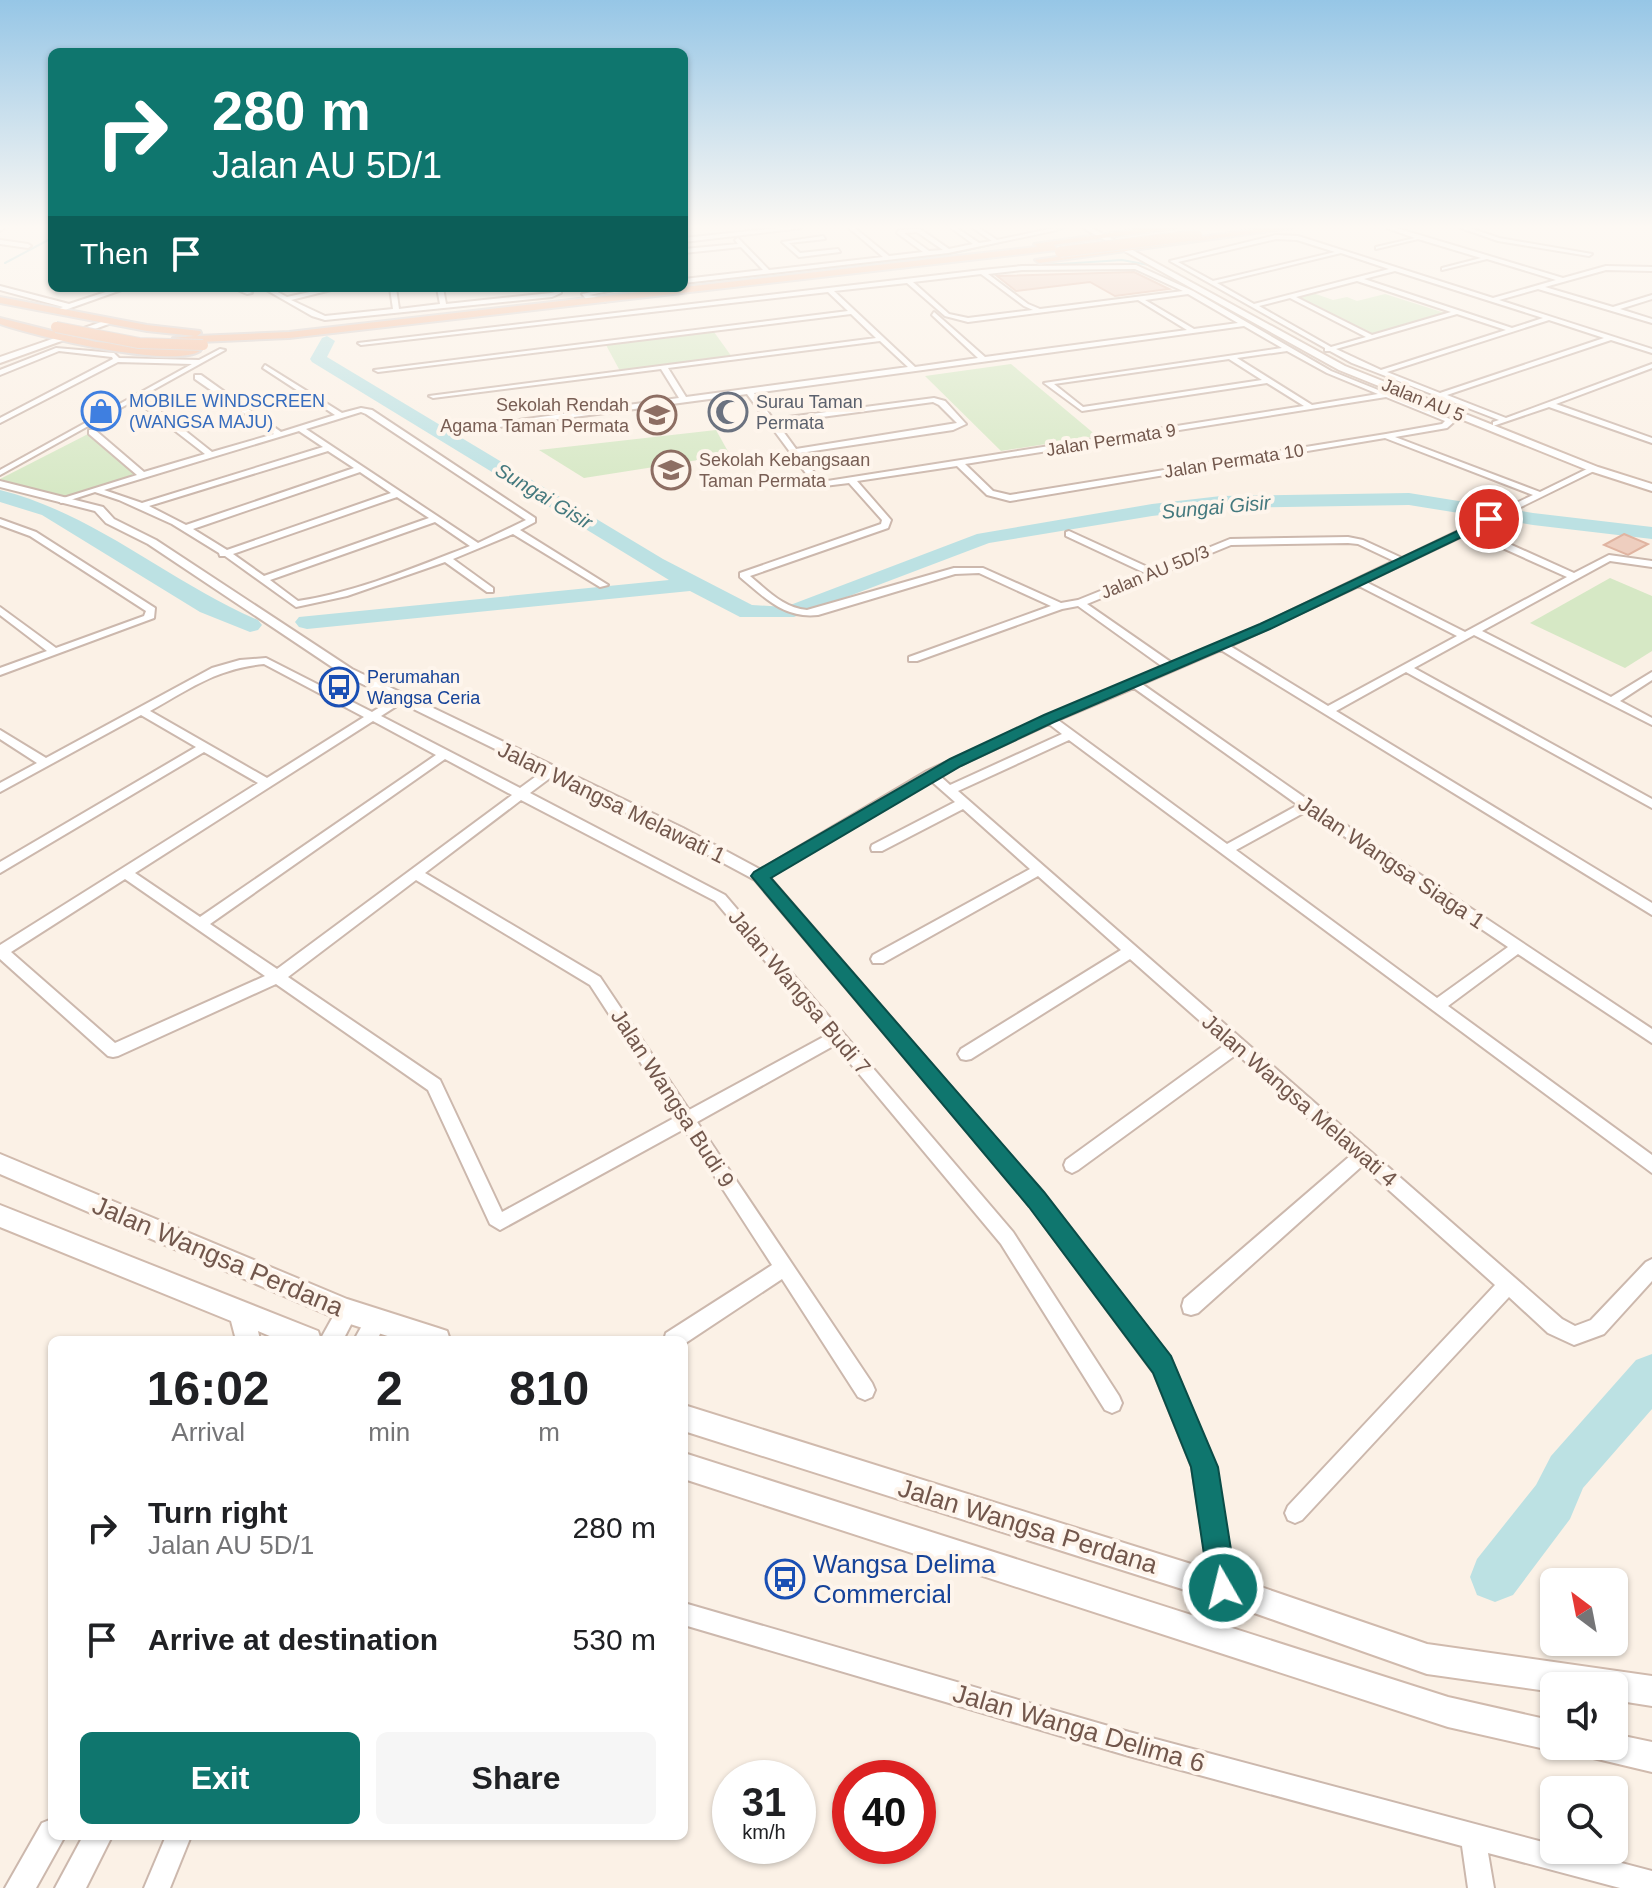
<!DOCTYPE html>
<html lang="en">
<head>
<meta charset="utf-8">
<style>
	:root { --surface:#fff; --page:#f6f6f6; --text:#202124; --muted:#757577; --accent:#0f766e }
	body { margin:0; font-family:Helvetica,sans-serif; background:var(--page); color:var(--text); height:100vh; display:flex; flex-direction:column; font-size:30px; white-space:nowrap }
	* { box-sizing:border-box; margin:0 }
	p { font-size:26px; color:var(--muted) }
	.icon { flex:none; width:44px; height:44px; fill:none; stroke:currentColor; stroke-width:2; stroke-linecap:round; stroke-linejoin:round }
	.map { position:relative; flex:1; overflow:hidden }
	.panel { position:absolute; left:48px; top:1336px; width:640px; height:504px; display:flex; flex-direction:column; background:var(--surface); border-radius:12px; box-shadow:0 2px 6px #0004 }
	.panel>* { flex:none }
	.guide { position:absolute; left:48px; top:48px; width:640px; height:244px; border-radius:12px; box-shadow:0 2px 6px #0004; background:#0f766e; color:#fff; overflow:hidden }
	.needle { width:52px; rotate:328deg }
	.tools { position:absolute; left:1540px; top:1568px; display:grid; gap:16px }
	.tools a { display:grid; place-items:center; width:88px; height:88px; border-radius:12px; background:var(--surface); box-shadow:0 2px 6px #0004; font-size:40px }
	.speed { position:absolute; left:712px; top:1760px; display:flex; gap:16px; font-size:40px; font-weight:700; text-align:center }
	.speed>* { display:grid; place-content:center; width:104px; height:104px; border-radius:50%; background:var(--surface); box-shadow:0 2px 6px #0004; line-height:1 }
	.speed small { font-size:20px; font-weight:400 }
	.speed .limit { border:12px solid #d22; background:#fff; color:#111 }
	.pin { position:absolute; display:grid; place-items:center; width:68px; height:68px; color:#fff; margin:-34px; border:4px solid #fff; border-radius:50%; box-shadow:0 2px 8px #0007 }
	.me { position:absolute; width:88px; margin:-44px; rotate:352deg; stroke-linejoin:round; filter:drop-shadow(0 0 6px #0008) }
	.turn { display:flex; align-items:center; gap:28px; height:168px; padding:0 32px; font-size:36px }
	.turn .icon { width:104px; height:104px; stroke-width:2.5 }
	.turn b { display:block; font-size:56px; line-height:68px }
	.then { display:flex; align-items:center; height:76px; padding:0 32px; background:#0003; gap:16px; font-size:30px }
	.eta { display:flex; justify-content:space-evenly; align-items:center; height:136px; text-align:center }
	.eta b { font-size:48px; font-weight:700; line-height:56px }
	.cta { display:flex; gap:16px; margin-top:auto; padding:16px 32px }
	.cta a { flex:1; height:92px; border-radius:12px; background:var(--accent); color:#fff; font-size:32px; font-weight:700; line-height:92px; text-align:center }
	.cta a+a { background:var(--page); color:var(--text) }
	ul { padding:0; list-style:none }
	li { display:flex; align-items:center; gap:24px; height:112px; padding:0 32px }
	li div { flex:1 }
	li b { display:block; font-size:30px }
	li em { font-style:normal }
	.map>svg:first-child { display:block }
</style>
</head>
<body>
<div class="map">
<svg width="1652" height="1888" viewBox="0 0 1652 1888">
	<rect width="100%" height="100%" fill="#fbf1e6"/>
	<!-- green -->
	<g fill="#d6e8c5">
		<polygon points="1313,293 1333,300 1347,297 1357,301 1385,294 1445,313 1371,334 1297,297"/>
		<polygon points="714,332 732,357 620,371 606,345"/>
		<polygon points="1011,364 1097,436 1001,451 925,376"/>
		<polygon points="716,430 730,455 584,478 539,450"/>
		<polygon points="90,433 140,475 66,499 0,479"/>
		<polygon points="1610,578 1652,596 1652,651 1625,668 1530,623"/>
	</g>
	<g fill="none" stroke-linecap="round" stroke-linejoin="round">
		<!-- stream -->
		<g stroke="#a3d1d4" stroke-width="2">
			<polyline points="5,263 52,238"/>
			<polyline points="1029,266 1122,260 1149,265"/>
			<polyline points="684,284 946,255 1066,228"/>
		</g>
		<!-- river -->
		<g fill="#bce1e3" fill-rule="evenodd">
			<polygon points="327,336 335,341 327,357 663,559 752,605 785,607 977,534 1152,504 1221,496 1409,493 1533,513 1652,527 1652,539 1533,525 1409,505 1221,508 1152,516 989,543 794,617 740,617 690,591 307,629 299,627 295,622 299,617 669,580 312,362 310,359 322,338"/>
			<path d="M0 490C96 514 169 582 258 620L262 625 258 630 250 632 200 612 42 515 0 502Z"/>
			<polygon points="1652,1354 1652,1409 1583,1488 1570,1519 1513,1595 1495,1602 1477,1595 1470,1577 1477,1559 1536,1485 1551,1456 1636,1360"/>
		</g>
	</g>
	<!-- building -->
	<g fill="#eecebf" stroke="#e0b4a1" stroke-width="2">
		<polygon points="1134,272 1169,289 1115,296 1090,282 1016,291 997,276"/>
		<polygon points="1624,534 1648,544 1628,555 1604,545"/>
	</g>
	<g fill="none" stroke-linecap="round" stroke-linejoin="round">
		<defs>
			<g id="minor">
				<polygon points="0,228 4,228 0,231"/>
				<polygon points="779,228 801,228 684,242 684,238"/>
				<path d="M849 228H855L889 256 923 252 897 233 899 230 920 229 949 249 973 244 951 228H957L979 243 992 241 973 228H979L997 240 1054 228 1057 230 948 253 684 283V279L763 270 741 247 684 253V249L738 244 735 240 738 238 769 270 883 257ZM917 232 943 250 929 251 904 233Z"/>
				<path d="M1387 228H1396L1563 278 1606 266 1652 267V271L1606 270 1545 287 1613 307 1652 295V299L1620 309 1652 319V323L1538 289 1499 300 1652 349V353L1611 340 1447 395 1506 418 1652 364V368L1556 404 1652 438V443L1549 407 1493 426V422L1499 420 1352 363 1330 351H1325V348L1170 261 1276 235 1298 236 1493 298 1556 280 1487 259 1442 270V268L1481 258 1418 239 1376 249V247L1415 238ZM1276 239 1297 240 1335 252 1213 281 1178 262ZM1341 253 1389 269 1254 304 1217 283ZM1395 271 1543 318 1512 328 1364 279ZM1357 281 1451 312 1372 335 1296 297ZM1290 298 1366 337 1331 347 1259 306ZM1457 314 1506 330 1381 370 1336 349ZM1549 320 1604 338 1440 393 1387 372Z"/>
				<polygon points="1461,228 1470,228 1499,238 1592,254 1589,256 1498,241"/>
				<polygon points="823,236 825,239 789,243 800,253 838,249 840,252 799,257 782,242"/>
				<polygon points="0,240 28,244 31,246 28,248 0,244"/>
				<path d="M1136 265 1193 291 1331 371 1455 421 1447 428 1395 437 1540 492 1591 467 1598 469 1476 529 1574 573 1609 555 1652 561V567L1610 561 1482 631 1611 697 1652 672V680L1620 701 1652 718V725L1474 635 1414 668 1652 799V808L1406 672 1336 711 1652 903V915L1221 650 1142 684 1311 802 1652 1029V1043L1518 954 1448 1006 1652 1155V1173L1069 740 958 791 1562 1319 1575 1326 1591 1320 1646 1262 1652 1259V1281L1604 1334 1574 1345 1548 1333 1509 1297 1302 1520 1295 1523 1288 1520 1285 1513 1288 1506 1495 1285 1362 1166 1198 1313 1191 1315 1184 1313 1182 1306 1184 1299 1350 1156 1237 1054 1078 1170 1072 1173 1066 1170 1064 1165 1066 1160 1226 1044 1130 959 971 1059 966 1060 961 1059 958 1054 961 1049 1121 950 1038 876 883 963H873L871 959 873 955 1030 869 963 809 882 851H872L871 848 872 845 955 802 930 780 765 879H755L753 876 755 873 927 771 1045 717 1163 667 1078 606 1062 609 917 661H909V657L1051 606 979 573 955 574 818 615C784 619 764 597 740 577V573L881 524 882 520 849 483 816 487 747 394 492 428H489V424L679 398 661 369 433 398 429 396 876 338 851 314 378 372 374 370 848 311 828 292 361 345 358 343 982 270 1022 266ZM1135 269 1183 291 1040 309 1028 304 988 274 1022 270ZM981 274 1024 306 1033 310 968 318 949 314 913 282ZM907 283 945 316 968 322 1138 300 1187 330 985 357 934 312 932 315 978 358 915 367 834 291ZM1188 294 1238 323 1194 329 1145 300ZM1244 326 1282 348 1044 383 1082 411 1267 383 1304 406 821 482 800 453 953 430 966 424 945 401 934 398 773 419 754 393ZM880 341 908 367 686 397 668 368ZM1287 351 1327 373 1378 394 1312 405 1237 358ZM1229 359 1262 380 1083 407 1054 384ZM1386 397 1445 421 1442 424 1386 434 1010 495 993 491 965 464ZM933 402 939 405 957 423 796 449 777 423ZM1385 438 1533 495 1402 558 1363 540 1348 537 1230 539 1154 570 1069 531 1066 532V536L1145 573 1078 600 1061 603 983 568H954L807 610C783 608 767 590 750 576L888 528 891 520 857 481 957 466 987 495 1010 501ZM1469 533 1567 577 1465 632 1366 582ZM1348 543 1358 544 1394 561 1261 625 1172 663 1087 604 1231 545ZM1359 586 1457 636 1328 706 1230 646ZM1134 688 1298 805 1227 844 1058 720ZM1049 724 1062 734 950 785 939 775ZM1307 811 1508 947 1437 998 1236 850Z"/>
				<polygon points="0,286 69,304 118,288 127,288 62,311 59,309 63,307 0,290"/>
				<polygon points="233,288 241,288 252,293 247,294"/>
				<polygon points="263,288 270,288 287,297 328,288 339,288 291,300 325,316 393,309 390,288 396,288 399,309 440,304 437,288 443,288 446,304 551,293 555,292 555,288 561,288 561,293 552,297 325,320 312,316"/>
				<polygon points="610,288 624,288 589,295 607,299 605,302 586,299 582,294"/>
				<polygon points="56,348 114,353 119,358 199,360 220,349 225,350 0,475 0,470 192,364 118,362 0,423 0,418 113,359 112,357 59,351 0,375 0,370"/>
				<path d="M265 365 342 413 361 408 372 410 535 518V522L520 530 608 585 600 587 513 534 453 559 493 588V592H487L445 562 347 596 296 607 225 556H220L219 553 172 524 119 500 95 492 61 503 57 500 137 475 89 434V430H95L144 472 205 454 143 406V402H149L212 452 274 434 195 379V375H201L281 432 335 415 263 368ZM361 412 366 414 526 520 478 543 306 429ZM299 431 323 447 142 503 104 490ZM328 451 354 468 186 525 149 506ZM360 472 391 493 227 550 193 529ZM397 497 429 518 264 576 233 554ZM435 522 470 546C416 567 357 592 298 601L270 580Z"/>
				<polygon points="0,519 36,532 155,608 154,618 0,675 0,668 47,651 0,615 0,607 56,648 144,616 146,611 30,536 0,525"/>
				<path d="M266 658 372 712 398 696H406V700L381 716 520 788 546 769H554V775L530 793 725 895 1013 1232 1119 1396 1122 1403 1119 1410 1112 1413 1105 1410 1001 1244 835 1045 697 1122 872 1383 875 1390 872 1397 865 1400 858 1397 782 1279 684 1344V1340H664L666 1333 772 1265 684 1129 500 1230 490 1224 428 1090 276 984 118 1056 113 1057 108 1056 0 959V945L258 783 204 752 0 873V862L196 747 141 715 0 792V783L37 763 0 739V730L46 758 212 668 240 660ZM264 664 364 717 267 778 150 711C189 689 218 668 264 664ZM373 721 436 755 200 917 135 873ZM445 759 512 795 277 969 210 924ZM521 800 715 901 827 1035 689 1110 600 977 425 873ZM125 879 265 976 115 1043 11 952ZM416 880 590 985 676 1117 502 1212 440 1080 288 977Z"/>
				<polygon points="684,1603 1129,1732 1554,1845 1554,1850 1572,1850 1652,1871 1652,1888 1620,1888 1488,1853 1494,1888 1468,1888 1462,1846 1129,1756 684,1625"/>
				<polygon points="166,1836 191,1836 170,1888 144,1888"/>
			</g>
			<g id="tertiary">
				<polygon points="0,481 103,507 114,519 156,540 352,669 683,828 765,872 1043,1193 1170,1357 1216,1467 1235,1588 1232,1597 1223,1600 1214,1597 1211,1588 1192,1467 1154,1373 1029,1205 755,880 673,836 344,675 148,544 106,523 95,511 0,487"/>
				<polygon points="347,1300 354,1304 358,1311 343,1340 320,1340 340,1304"/>
				<polygon points="376,1309 383,1313 387,1320 377,1340 354,1340 369,1313"/>
				<polygon points="52,1819 52,1836 65,1836 36,1888 5,1888 42,1823"/>
				<polygon points="83,1836 112,1836 86,1888 55,1888"/>
			</g>
			<g id="secondary">
				<polygon points="1083,228 1092,228 1345,366 1598,467 1652,484 1652,491 1590,471 1339,370"/>
				<polygon points="110,319 117,321 0,363 0,357"/>
				<polygon points="0,1154 347,1299 438,1328 447,1331 450,1340 400,1340 347,1323 0,1174"/>
				<polygon points="0,1205 318,1331 321,1340 279,1340 258,1331 260,1340 236,1340 231,1321 0,1227"/>
				<polygon points="684,1405 1223,1574 1427,1644 1652,1676 1652,1706 1614,1700 1614,1686 1554,1686 1554,1692 1427,1674 1223,1602 684,1431"/>
				<polygon points="684,1453 1448,1697 1554,1721 1554,1746 1565,1746 1554,1751 1448,1727 684,1479"/>
				<polygon points="1614,1734 1652,1742 1652,1772 1589,1757 1585,1746 1614,1746"/>
			</g>
			<g id="trunk">
				<polygon points="1147,228 1176,228 1038,247 1034,244"/>
				<polygon points="1265,228 1292,228 1039,263 1035,260"/>
				<polygon points="1054,245 1057,250 289,338 177,343 172,340 173,338 195,336 147,331 0,303 0,297 147,325 200,331 201,333 197,336 289,332"/>
				<path d="M0 318 96 342 195 348 200 351C172 369 34 336 0 324Z"/>
			</g>
		</defs>
		<!-- minor casing -->
		<use href="#minor" stroke="#ccb8ad" stroke-width="4"/>
		<!-- tertiary casing -->
		<use href="#tertiary" stroke="#ccb8ad" stroke-width="4"/>
		<!-- secondary casing -->
		<use href="#secondary" stroke="#d0baad" stroke-width="4"/>
		<!-- trunk casing -->
		<use href="#trunk" stroke="#d8d0cd" stroke-width="4"/>
		<!-- minor -->
		<use href="#minor" fill="#fff" fill-rule="evenodd"/>
		<!-- tertiary -->
		<use href="#tertiary" fill="#fff" fill-rule="evenodd"/>
		<!-- secondary -->
		<use href="#secondary" fill="#fff" fill-rule="evenodd"/>
		<!-- trunk -->
		<use href="#trunk" fill="#f3bfa2" fill-rule="evenodd"/>
		<defs>
			<g id="trunk-bridge">
				<polyline points="1060,252 1197,235"/>
				<polyline points="56,327 139,343 203,345"/>
			</g>
		</defs>
		<!-- trunk-bridge casing -->
		<use href="#trunk-bridge" stroke="#d8d0cd" stroke-width="12" stroke-linecap="butt"/>
		<!-- trunk-bridge -->
		<use href="#trunk-bridge" stroke="#f3bfa2" stroke-width="10"/>
	</g>
	<!-- sky -->
	<linearGradient id="sky" x2="0" y2="1"><stop stop-color="#96c6e6"/><stop offset="0.46" stop-color="#fdf9f4"/><stop offset="1" stop-color="#fdf9f4" stop-opacity="0"/></linearGradient>
	<rect width="1652" height="493" fill="url(#sky)"/>
	<!-- route -->
	<polygon fill="#0f766e" stroke="#0a4d48" stroke-width="2" points="1489,516 1495,519 1493,522 1270,629 1054,722 961,766 771,878 1044,1192 1171,1356 1218,1467 1237,1588 1233,1598 1223,1602 1213,1598 1209,1588 1191,1467 1153,1373 1029,1207 751,876 754,872 950,759 1044,715 1260,624"/>
	<!-- icons -->
	<defs>
		<symbol id="shop-ring" viewBox="-11 -11 22 22"><circle r="9.5" fill="#fef5ec" stroke="#3f7fe0" stroke-width="1.5"/><path d="M-5-2.5h2.3a2.7 3.5 0 0 1 5.4 0H5L5.5 6h-11ZM-1.5-2.5h3a1.5 2.3 0 0 0-3 0Z" fill="#3f7fe0"/></symbol>
		<symbol id="mosque-ring" viewBox="-11 -11 22 22"><circle r="9.5" fill="#fef5ec" stroke="#6b7280" stroke-width="1.5"/><path d="M3.5-4.9A6 6 0 1 0 3.5 4.9A5 5 0 1 1 3.5-4.9Z" fill="#6b7280"/></symbol>
		<symbol id="school-ring" viewBox="-11 -11 22 22"><circle r="9.5" fill="#fef5ec" stroke="#8d6e63" stroke-width="1.5"/><path d="M0-5L7-2L0 1L-7-2ZM-4 1L0 2.5L4 1V4Q0 6-4 4Z" fill="#8d6e63"/></symbol>
		<symbol id="bus-ring" viewBox="-11 -11 22 22"><circle r="9.5" fill="#fef5ec" stroke="#1a4fb4" stroke-width="1.5"/><path d="M-5-6H5V4H4V6H2V4H-2V6H-4V4H-5ZM-3.5-4V0h7V-4ZM-3.5 1.2v1.5H-2V1.2ZM2 1.2v1.5H3.5V1.2Z" fill="#1a4fb4"/></symbol>
	</defs>
	<g fill-rule="evenodd">
		<use href="#shop-ring" x="79" y="389" width="44" height="44"/>
		<use href="#mosque-ring" x="706" y="390" width="44" height="44"/>
		<use href="#school-ring" x="635" y="393" width="44" height="44"/>
		<use href="#school-ring" x="649" y="448" width="44" height="44"/>
		<use href="#bus-ring" x="317" y="665" width="44" height="44"/>
		<use href="#bus-ring" x="763" y="1557" width="44" height="44"/>
	</g>
	<g text-anchor="middle" stroke-width="8" stroke-linejoin="round" paint-order="stroke">
		<!-- far-street labels -->
		<g font-size="18" fill="#72574c" stroke="#fef5ec">
			<text transform="translate(1423 400) rotate(22)" y="6">Jalan AU 5</text>
			<text transform="translate(1111 440) rotate(-9)" y="6">Jalan Permata 9</text>
			<text transform="translate(1234 461) rotate(-9)" y="6">Jalan Permata 10</text>
			<text transform="translate(1155 572) rotate(-22)" y="6">Jalan AU 5D/3</text>
		</g>
		<!-- far-shop labels -->
		<g font-size="18" fill="#366cbe" stroke="#fef5ec" text-anchor="start">
			<text x="129" y="407">MOBILE WINDSCREEN<tspan x="129" dy="21">(WANGSA MAJU)</tspan></text>
		</g>
		<!-- far-worship labels -->
		<g font-size="18" fill="#5b616d" stroke="#fef5ec" text-anchor="start">
			<text x="756" y="408">Surau Taman<tspan x="756" dy="21">Permata</tspan></text>
		</g>
		<!-- far-education labels -->
		<g font-size="18" fill="#785e54" stroke="#fef5ec" text-anchor="end">
			<text x="629" y="411">Sekolah Rendah<tspan x="629" dy="21">Agama Taman Permata</tspan></text>
			<text x="699" y="466" text-anchor="start">Sekolah Kebangsaan<tspan x="699" dy="21">Taman Permata</tspan></text>
		</g>
		<!-- far-transit labels -->
		<g font-size="18" fill="#164399" stroke="#fef5ec" text-anchor="start">
			<text x="367" y="683">Perumahan<tspan x="367" dy="21">Wangsa Ceria</tspan></text>
		</g>
		<!-- far-water labels -->
		<g font-size="20" font-style="italic" fill="#44797e" stroke="#fef5ec">
			<text transform="translate(544 496) rotate(31)" y="7">Sungai Gisir</text>
			<text transform="translate(1216 507) rotate(-5)" y="7">Sungai Gisir</text>
		</g>
		<!-- street labels -->
		<g font-size="22" fill="#72574c" stroke="#fef5ec">
			<text transform="translate(612 802) rotate(26)" y="8">Jalan Wangsa Melawati 1</text>
			<text transform="translate(1392 862) rotate(34)" y="8">Jalan Wangsa Siaga 1</text>
			<text transform="translate(800 992) rotate(50)" y="8">Jalan Wangsa Budi 7</text>
			<text transform="translate(673 1098) rotate(57)" y="8">Jalan Wangsa Budi 9</text>
			<text transform="translate(1300 1100) rotate(41)" y="8">Jalan Wangsa Melawati 4</text>
		</g>
		<!-- near-street labels -->
		<g font-size="26" fill="#72574c" stroke="#fef5ec">
			<text transform="translate(218 1256) rotate(23)" y="9">Jalan Wangsa Perdana</text>
			<text transform="translate(1028 1526) rotate(17)" y="9">Jalan Wangsa Perdana</text>
			<text transform="translate(1079 1728) rotate(16)" y="9">Jalan Wanga Delima 6</text>
		</g>
		<!-- near-transit labels -->
		<g font-size="26" fill="#164399" stroke="#fef5ec" text-anchor="start">
			<text x="813" y="1573">Wangsa Delima<tspan x="813" dy="30">Commercial</tspan></text>
		</g>
	</g>
</svg>
<div class="tools">
<a><svg class="needle" viewBox="-14 -14 28 28"><path d="M0-13l5 13h-10z" fill="#e53935"/><path d="M0 13l5-13h-10z" fill="#757577"/></svg></a>
<a><svg class="icon" aria-label="sound" viewBox="0 0 24 24"><path d="M4 9h4l5-4v14l-5-4H4zM17 9q2 3 0 6"/></svg></a>
<a><svg class="icon" aria-label="search" viewBox="0 0 24 24"><circle cx="10" cy="10" r="6"/><path d="M15 15l6 6"/></svg></a>
</div>
<div class="speed"><div>31<small>km/h</small></div><div class="limit">40</div></div>
<div class="pin" style="left:1489px;top:519px;background:#d93025"><svg class="icon" aria-label="arrive" viewBox="0 0 24 24"><path d="M6 21V4h12l-3 4 3 4H6"/></svg></div>
<svg class="me" style="left:1223px;top:1588px" viewBox="-20 -20 40 40"><circle r="17" fill="#0f766e" stroke="#fff" stroke-width="3"/><path d="M0-11L8 9 0 5-8 9z" fill="#fff"/></svg>
<div class="guide">
<div class="turn"><svg class="icon" aria-label="right" viewBox="0 0 24 24"><path d="M7 20v-9h11M14 6l5 5-5 5"/></svg><div><b>280 m</b>Jalan AU 5D/1</div></div>
<div class="then">Then<svg class="icon" aria-label="arrive" viewBox="0 0 24 24"><path d="M6 21V4h12l-3 4 3 4H6"/></svg></div>
</div>
<section class="panel">
<div class="eta">
<div><b>16:02</b><p>Arrival</p></div>
<div><b>2</b><p>min</p></div>
<div><b>810</b><p>m</p></div>
</div>
<ul>
<li><svg class="icon" aria-label="right" viewBox="0 0 24 24"><path d="M7 20v-9h11M14 6l5 5-5 5"/></svg><div><b>Turn right</b><p>Jalan AU 5D/1</p></div><em>280 m</em></li>
<li><svg class="icon" aria-label="arrive" viewBox="0 0 24 24"><path d="M6 21V4h12l-3 4 3 4H6"/></svg><div><b>Arrive at destination</b></div><em>530 m</em></li>
</ul>
<div class="cta"><a>Exit</a><a>Share</a></div>
</section>
</div>
</body>
</html>
